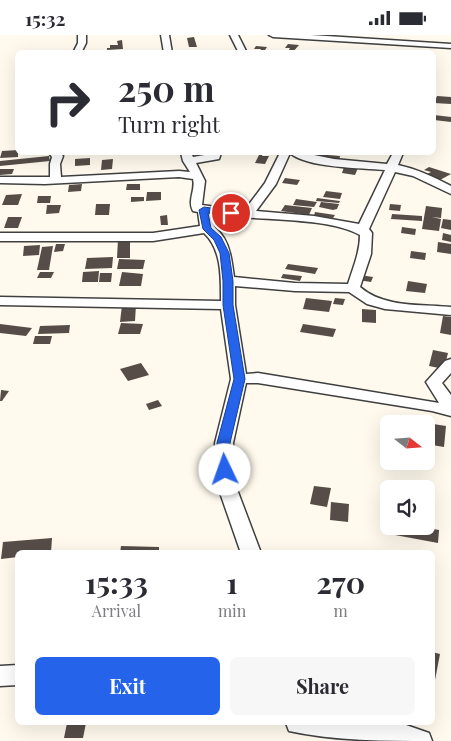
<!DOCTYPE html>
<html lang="en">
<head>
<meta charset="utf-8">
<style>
	:root { --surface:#fff; --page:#f7f7f7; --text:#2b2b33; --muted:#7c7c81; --accent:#2563eb }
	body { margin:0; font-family:"Playfair Display",serif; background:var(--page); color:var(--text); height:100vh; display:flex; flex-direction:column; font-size:19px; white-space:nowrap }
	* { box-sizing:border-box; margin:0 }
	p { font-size:16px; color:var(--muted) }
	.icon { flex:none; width:28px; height:28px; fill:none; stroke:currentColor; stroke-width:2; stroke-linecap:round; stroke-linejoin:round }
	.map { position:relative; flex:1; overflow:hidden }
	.details { position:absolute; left:15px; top:515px; width:420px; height:175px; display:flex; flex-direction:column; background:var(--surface); border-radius:8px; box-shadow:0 5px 20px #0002 }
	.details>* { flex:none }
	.hud { position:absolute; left:15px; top:15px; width:421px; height:105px; border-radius:8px; box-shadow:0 5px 20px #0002; background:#fff; color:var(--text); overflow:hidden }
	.needle { width:32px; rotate:107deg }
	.controls { position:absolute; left:380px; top:380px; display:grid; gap:10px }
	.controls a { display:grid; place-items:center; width:55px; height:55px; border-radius:8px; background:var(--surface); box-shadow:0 5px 20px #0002; font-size:25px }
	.pin { position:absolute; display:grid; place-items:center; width:42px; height:42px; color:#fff; margin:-21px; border:2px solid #fff; border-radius:50%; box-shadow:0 1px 5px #0007 }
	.me { position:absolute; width:55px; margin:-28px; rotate:357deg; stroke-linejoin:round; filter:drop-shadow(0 0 4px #0008) }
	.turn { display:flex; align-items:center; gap:18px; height:105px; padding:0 20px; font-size:22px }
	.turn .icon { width:65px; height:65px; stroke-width:2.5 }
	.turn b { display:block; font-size:35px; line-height:42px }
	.eta { display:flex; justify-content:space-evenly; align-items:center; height:85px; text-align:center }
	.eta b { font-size:30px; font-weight:700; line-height:35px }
	.button { display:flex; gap:10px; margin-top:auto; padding:10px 20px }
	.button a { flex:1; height:58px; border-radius:8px; background:var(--accent); color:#fff; font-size:20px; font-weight:700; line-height:58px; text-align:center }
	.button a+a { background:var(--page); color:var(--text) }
	.status { display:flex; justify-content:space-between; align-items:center; height:35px; padding:0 25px; background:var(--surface); direction:ltr }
	.status svg { height:14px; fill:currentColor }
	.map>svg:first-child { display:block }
</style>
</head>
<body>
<div class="status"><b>15:32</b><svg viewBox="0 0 49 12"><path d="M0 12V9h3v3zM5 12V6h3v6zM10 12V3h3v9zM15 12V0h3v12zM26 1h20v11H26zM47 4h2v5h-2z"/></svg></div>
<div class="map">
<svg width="451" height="706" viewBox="0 0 451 706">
	<rect width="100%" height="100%" fill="#fffaed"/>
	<!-- building -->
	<g fill="#564d48">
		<polygon points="194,2 197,12 189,12 187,3"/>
		<polygon points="122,5 123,14 107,15 107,13 110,13 110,10 118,10 117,6"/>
		<polygon points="288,9 299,10 292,18 287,18 290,13 285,13"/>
		<polygon points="256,11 267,12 265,15 277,16 276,18 259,18 261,14 254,14"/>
		<polygon points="437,61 451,62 451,69 434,68"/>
		<polygon points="434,80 451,82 451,87 434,85"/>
		<polygon points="18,115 18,122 0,123 2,116"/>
		<polygon points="248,118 263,118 262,121 269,121 265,129 255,128 259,120"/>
		<polygon points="316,119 340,121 339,126 314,123"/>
		<polygon points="49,121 50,126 0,131 0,126"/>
		<polygon points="90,123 90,130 75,131 75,124"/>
		<polygon points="113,124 112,134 101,135 102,125"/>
		<polygon points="344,132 358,133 355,140 342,138"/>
		<polygon points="429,132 451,139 440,145 425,140 431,137 424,135"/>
		<polygon points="0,134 14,134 12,139 0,140"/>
		<polygon points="285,143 300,145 297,150 282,148"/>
		<polygon points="82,149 81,156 68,157 69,150"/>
		<polygon points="127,149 140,149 140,155 126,155"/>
		<polygon points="326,156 342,158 340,164 323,162"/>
		<polygon points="147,157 161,157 161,165 146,166"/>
		<polygon points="22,159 18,170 2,170 6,160"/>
		<polygon points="38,161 51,161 50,168 37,168"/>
		<polygon points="131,162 144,162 144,166 131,167"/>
		<polygon points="317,163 340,166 339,168 316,166"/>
		<polygon points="296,164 317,167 314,172 293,170"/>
		<polygon points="321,167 339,169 337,174 333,175 319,172"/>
		<polygon points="96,169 110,169 109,180 95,180"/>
		<polygon points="390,169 401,170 400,176 389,175"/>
		<polygon points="47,170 61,170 59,178 46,179"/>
		<polygon points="285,170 312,173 309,180 281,176"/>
		<polygon points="426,171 442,173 441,183 432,182 441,184 439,196 422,194"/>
		<polygon points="315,177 335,180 333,183 314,181"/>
		<polygon points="392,179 422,181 422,186 391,184"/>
		<polygon points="167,180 168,190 161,190 160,181"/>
		<polygon points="8,182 22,182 18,193 4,193"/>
		<polygon points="443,184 451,185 451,195 441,193"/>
		<polygon points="402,192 416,194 415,200 401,198"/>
		<polygon points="443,198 451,200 451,207 442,205"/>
		<polygon points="130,203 130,223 117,223 118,204"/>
		<polygon points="438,207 451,209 451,219 437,217"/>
		<polygon points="56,209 65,209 63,216 54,217"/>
		<polygon points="40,210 39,220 23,221 24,211"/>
		<polygon points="53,211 49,235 37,235 42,212"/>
		<polygon points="411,216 426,218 425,225 410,223"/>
		<polygon points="113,222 112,233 85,234 87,223"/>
		<polygon points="119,224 145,225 143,234 117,234"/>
		<polygon points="288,229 318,233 315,239 285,234"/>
		<polygon points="99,236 98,247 82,247 83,237"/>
		<polygon points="40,237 54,237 51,243 37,243"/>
		<polygon points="122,237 143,239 141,251 119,251"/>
		<polygon points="100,238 112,238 111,247 99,247"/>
		<polygon points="283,239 302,241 300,246 281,243"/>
		<polygon points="360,240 373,242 371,247 358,245"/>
		<polygon points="408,246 427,249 425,258 406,256"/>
		<polygon points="306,263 332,266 329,277 303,274"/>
		<polygon points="335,263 345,264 343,270 333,269"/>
		<polygon points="122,270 136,270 135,286 120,287"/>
		<polygon points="362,274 376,275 376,288 362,287"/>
		<polygon points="443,281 451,282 451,300 440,298"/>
		<polygon points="121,288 143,289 140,299 118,299"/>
		<polygon points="0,289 32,293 26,301 0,298"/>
		<polygon points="303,289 336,294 333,302 300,297"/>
		<polygon points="70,290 69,298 38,299 40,291"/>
		<polygon points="35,301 52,301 50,309 33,309"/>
		<polygon points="433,315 448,318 444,334 429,331"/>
		<polygon points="141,328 149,340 128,346 120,334"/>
		<polygon points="1,355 9,356 2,366 0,366"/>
		<polygon points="158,365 162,371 149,375 146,369"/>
		<polygon points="427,388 446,391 444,412 426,409"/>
		<polygon points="314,451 331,453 327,472 310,469"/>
		<polygon points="331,467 349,469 348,487 330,485"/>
		<polygon points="396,491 418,491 439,495 438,508 395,500"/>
		<polygon points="52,503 51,518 18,518 18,522 1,524 3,507"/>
		<polygon points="121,511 159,512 159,518 120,518"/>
		<polygon points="432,617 440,619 435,645 432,644"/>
		<polygon points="67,688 86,688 83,703 64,703"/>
	</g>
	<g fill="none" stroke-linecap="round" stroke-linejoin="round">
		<defs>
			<g id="minor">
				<polygon points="78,0 86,0 86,8 81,18 73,18 78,8"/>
				<polygon points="161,0 169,0 172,18 164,18"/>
				<polygon points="230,0 238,0 247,18 239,18"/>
				<polygon points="269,0 311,0 451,9 451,13 273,2"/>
				<path d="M49 118H60L63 121 60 129 61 142 179 136 190 137 183 126 181 118H191L193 122 210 119 211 118H221L219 124 196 128 205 146 202 170 244 176 265 148 280 118H304L334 124 387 129 393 118H403L398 130C417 134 434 142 451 151V159L413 141 395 137 369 194 372 198 371 219 360 252C384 273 421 269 451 272V280L385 274 367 269 349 257 295 256 235 251V270L246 339 258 338 439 368 426 347 445 326 451 324V338L442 348 451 360V381L432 376 258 348H246L233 408 235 449 261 518H241L217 449 215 408 231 344 221 274 0 270V262L221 266C221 242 222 215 204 198L153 206H0V198H153L200 191 198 177 193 176C187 165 196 155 193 144L179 142 45 149 0 148V142H50V129L52 122ZM290 118C308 133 361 133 385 135L359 189 314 181 256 176 276 149ZM211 179C251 186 327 181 360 200 360 217 353 233 348 249L295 248 234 242C232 229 231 215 224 203 216 191 214 196 211 179Z"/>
				<polygon points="18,630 18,650 0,651 0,631"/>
				<path d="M286 688H378L406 690 429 698 432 706C386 706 334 706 289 696Z"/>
			</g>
		</defs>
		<!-- minor casing -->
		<use href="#minor" stroke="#404040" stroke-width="3"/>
		<!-- minor -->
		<use href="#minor" fill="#fff" fill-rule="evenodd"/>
	</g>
	<!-- route -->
	<polygon fill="#2563eb" stroke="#184099" points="204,172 231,176 236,178 231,181 208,178 211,193 221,202 229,218 233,246 233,270 245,344 230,408 231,435 229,438 220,438 218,435 217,408 234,344 223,270 223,246 220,218 214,205 203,194 199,175"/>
</svg>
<div class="controls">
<a><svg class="needle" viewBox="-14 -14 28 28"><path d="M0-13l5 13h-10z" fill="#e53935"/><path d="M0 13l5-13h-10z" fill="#7c7c81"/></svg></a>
<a><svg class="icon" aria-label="sound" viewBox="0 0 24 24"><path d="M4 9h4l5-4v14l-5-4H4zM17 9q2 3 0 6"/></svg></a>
</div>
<div class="pin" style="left:231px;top:178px;background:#d93025"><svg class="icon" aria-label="arrive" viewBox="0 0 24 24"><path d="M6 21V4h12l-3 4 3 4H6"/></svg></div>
<svg class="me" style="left:225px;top:435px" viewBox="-20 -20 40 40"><circle r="19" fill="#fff"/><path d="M0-13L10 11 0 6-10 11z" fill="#2563eb"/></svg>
<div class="hud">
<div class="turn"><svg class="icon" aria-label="right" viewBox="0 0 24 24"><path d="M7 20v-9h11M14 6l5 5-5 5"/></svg><div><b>250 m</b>Turn right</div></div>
</div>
<section class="details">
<div class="eta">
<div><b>15:33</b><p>Arrival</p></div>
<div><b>1</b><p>min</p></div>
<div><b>270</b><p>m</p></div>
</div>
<div class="button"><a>Exit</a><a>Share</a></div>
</section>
</div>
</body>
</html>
